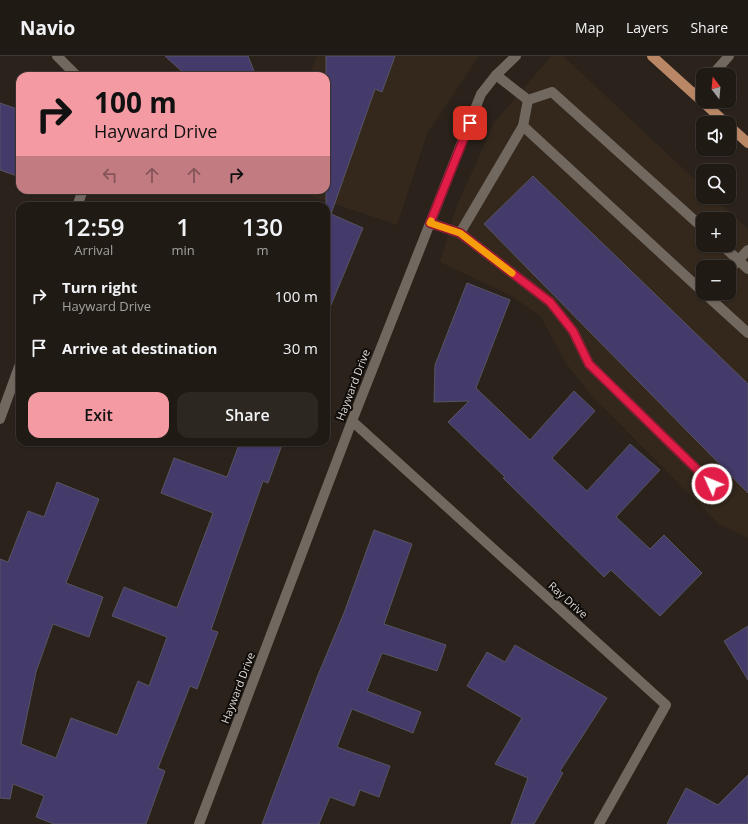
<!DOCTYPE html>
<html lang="en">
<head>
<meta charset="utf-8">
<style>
	:root { --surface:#201a14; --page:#2d2722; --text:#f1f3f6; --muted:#a2a1a0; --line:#3d3834; --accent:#f49aa3 }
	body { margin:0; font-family:"Open Sans",sans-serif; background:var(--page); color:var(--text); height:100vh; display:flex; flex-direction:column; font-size:15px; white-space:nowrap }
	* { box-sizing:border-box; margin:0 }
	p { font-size:13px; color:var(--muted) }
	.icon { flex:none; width:22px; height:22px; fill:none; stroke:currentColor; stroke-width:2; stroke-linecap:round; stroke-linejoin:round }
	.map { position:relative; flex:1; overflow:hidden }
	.details { position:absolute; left:16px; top:146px; width:314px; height:244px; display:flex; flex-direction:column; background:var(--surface); border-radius:12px; box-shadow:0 1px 3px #0004,0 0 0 1px var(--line) }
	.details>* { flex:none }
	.top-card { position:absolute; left:16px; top:16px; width:314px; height:122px; border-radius:12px; box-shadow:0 1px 3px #0004,0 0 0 1px var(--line); background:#f49aa3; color:#111; overflow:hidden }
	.needle { width:26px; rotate:344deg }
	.buttons { position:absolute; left:696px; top:12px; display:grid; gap:8px }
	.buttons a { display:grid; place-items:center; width:40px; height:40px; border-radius:8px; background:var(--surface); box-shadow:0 1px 3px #0004,0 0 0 1px var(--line); font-size:20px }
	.pin { position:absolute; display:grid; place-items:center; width:34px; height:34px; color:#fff; margin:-17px; border-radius:8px; box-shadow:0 2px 6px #0006 }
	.me { position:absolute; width:44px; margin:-22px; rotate:314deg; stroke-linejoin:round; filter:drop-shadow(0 0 3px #0008) }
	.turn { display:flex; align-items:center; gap:14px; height:84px; padding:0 12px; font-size:18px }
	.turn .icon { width:52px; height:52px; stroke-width:2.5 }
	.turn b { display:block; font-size:28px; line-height:34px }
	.lanes { display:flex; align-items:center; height:38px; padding:0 12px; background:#0003; justify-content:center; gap:20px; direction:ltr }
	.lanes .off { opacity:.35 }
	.eta { display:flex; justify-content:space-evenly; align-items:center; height:68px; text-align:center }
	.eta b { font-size:24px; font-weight:600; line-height:28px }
	.cta { display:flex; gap:8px; margin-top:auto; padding:8px 12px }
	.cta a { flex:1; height:46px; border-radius:12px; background:var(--accent); color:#111; font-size:16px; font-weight:600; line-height:46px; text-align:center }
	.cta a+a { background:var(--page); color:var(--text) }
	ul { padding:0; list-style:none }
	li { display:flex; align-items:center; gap:12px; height:52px; padding:0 12px }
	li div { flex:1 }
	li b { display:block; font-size:15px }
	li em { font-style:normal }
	header { display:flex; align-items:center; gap:24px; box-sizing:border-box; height:56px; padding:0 20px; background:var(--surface); border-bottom:1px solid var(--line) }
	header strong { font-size:19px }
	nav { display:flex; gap:22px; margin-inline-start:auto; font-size:14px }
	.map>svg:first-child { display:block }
</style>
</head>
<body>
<header>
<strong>Navio</strong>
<nav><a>Map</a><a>Layers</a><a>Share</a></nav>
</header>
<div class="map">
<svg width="748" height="768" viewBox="0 0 748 768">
	<rect width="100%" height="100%" fill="#2a221b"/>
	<!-- built -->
	<g fill="#34281c" fill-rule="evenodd">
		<polygon points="317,0 479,0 427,78 397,169 293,134 326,134 326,20 309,20"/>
		<path d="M551 0H563L703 131V141H714L748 173V482L719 468 590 338 565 306 541 261 513 241 440 206 456 152 493 68ZM703 163H729V189H703ZM703 211H729V237H703Z"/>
	</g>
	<!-- building -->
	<g fill="#443b6b" stroke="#575560">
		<polygon points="165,0 248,0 256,20 187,20"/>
		<polygon points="326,0 395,0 382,36 375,33 331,158 363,172 326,261 326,169 328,165 326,164"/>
		<polygon points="0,47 20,54 20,121 0,114"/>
		<polygon points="533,120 748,328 748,437 484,168"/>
		<polygon points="467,227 510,244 476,332 530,384 574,335 595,355 552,402 587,435 630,388 660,414 616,461 650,493 664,479 702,517 660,560 611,514 604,521 503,422 505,421 448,366 469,345 434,346 435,309"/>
		<polygon points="240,386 283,386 268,427 263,425 231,516 211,574 218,576 197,633 190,630 158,712 165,715 146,768 54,768 36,761 44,740 13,728 10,743 0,742 0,503 8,506 28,455 44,461 57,426 99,443 66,527 103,541 89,581 53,568 36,616 21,688 56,702 71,662 117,679 138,625 149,630 167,581 112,560 124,531 177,552 213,457 161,437 174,402 227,421"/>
		<polygon points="374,474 412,488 384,568 446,589 437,615 382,597 367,635 421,656 413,677 352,653 337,691 390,710 379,741 360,734 354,750 330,741 319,768 262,768 318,619 344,557"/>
		<polygon points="748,570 748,624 724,585"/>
		<polygon points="515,589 607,642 560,715 563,717 534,768 511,768 528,722 495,708 522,662 467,630 487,596 505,606"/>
		<polygon points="748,719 748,768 667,768 686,732 718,749"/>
	</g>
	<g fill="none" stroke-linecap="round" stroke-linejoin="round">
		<!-- minor -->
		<g stroke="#71685f" stroke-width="10">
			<polyline points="57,0 77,20"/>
			<polyline points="496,19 528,44 523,70 703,236"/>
			<polyline points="712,19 729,0"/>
			<polyline points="695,38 703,29"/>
			<polyline points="528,44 552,36 703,172"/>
			<polyline points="77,150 83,134"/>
			<polyline points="430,167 460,177 523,70"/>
			<polyline points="460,177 550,246 573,275 589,308 712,428"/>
			<polyline points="722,189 748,213"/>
			<polyline points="729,214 748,194"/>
			<polyline points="704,237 748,277"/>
			<polyline points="0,363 20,308"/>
			<polyline points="352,365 666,649 599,768"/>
			<polyline points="199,768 352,365 481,38 496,19 516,0"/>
		</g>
		<!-- major -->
		<g stroke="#ba8766" stroke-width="10">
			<polyline points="652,0 726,67"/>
			<polyline points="729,70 748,87"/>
		</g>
	</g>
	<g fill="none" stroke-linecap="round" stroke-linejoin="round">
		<defs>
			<polyline id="route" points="470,67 430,167 460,177 550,246 573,275 589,308 712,428"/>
		</defs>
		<!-- route casing -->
		<use href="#route" stroke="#92132f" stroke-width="10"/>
		<!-- route -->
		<use href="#route" stroke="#e11d48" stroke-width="7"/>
		<!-- slow -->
		<polyline stroke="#f59e0b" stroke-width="7" points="431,165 430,167 460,177 512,217"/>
	</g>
	<g text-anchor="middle" stroke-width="4" stroke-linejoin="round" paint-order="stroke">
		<!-- street labels -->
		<g font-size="11" fill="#ddd8d4" stroke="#100c09">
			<text transform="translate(353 329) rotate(-69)" y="4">Hayward Drive</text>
			<text transform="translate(568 544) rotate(42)" y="4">Ray Drive</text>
			<text transform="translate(238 632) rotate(-69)" y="4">Hayward Drive</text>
		</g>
	</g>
</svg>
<div class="buttons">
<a><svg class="needle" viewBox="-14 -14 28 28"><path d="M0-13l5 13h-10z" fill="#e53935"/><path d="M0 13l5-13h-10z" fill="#a2a1a0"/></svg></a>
<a><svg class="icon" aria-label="sound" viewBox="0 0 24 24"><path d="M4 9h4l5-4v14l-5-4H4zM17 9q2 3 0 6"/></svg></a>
<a><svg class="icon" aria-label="search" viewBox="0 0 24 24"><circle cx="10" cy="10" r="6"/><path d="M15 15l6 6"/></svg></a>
<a>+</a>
<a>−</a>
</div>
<div class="pin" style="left:470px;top:67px;background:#d93025"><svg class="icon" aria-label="arrive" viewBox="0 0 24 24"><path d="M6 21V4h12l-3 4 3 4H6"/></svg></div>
<svg class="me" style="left:712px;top:428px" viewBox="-20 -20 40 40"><circle r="17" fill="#e11d48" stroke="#fff" stroke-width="3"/><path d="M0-11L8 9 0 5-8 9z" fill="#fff"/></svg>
<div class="top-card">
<div class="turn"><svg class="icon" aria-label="right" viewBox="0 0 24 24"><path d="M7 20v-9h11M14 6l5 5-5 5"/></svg><div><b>100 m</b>Hayward Drive</div></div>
<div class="lanes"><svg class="icon off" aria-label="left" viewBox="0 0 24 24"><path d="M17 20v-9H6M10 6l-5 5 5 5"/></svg><svg class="icon off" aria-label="ahead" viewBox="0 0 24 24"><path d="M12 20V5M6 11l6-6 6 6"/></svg><svg class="icon off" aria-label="ahead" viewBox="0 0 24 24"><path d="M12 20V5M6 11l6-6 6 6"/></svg><svg class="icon" aria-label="right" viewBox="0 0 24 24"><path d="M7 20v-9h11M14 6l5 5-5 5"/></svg></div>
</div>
<section class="details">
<div class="eta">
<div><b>12:59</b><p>Arrival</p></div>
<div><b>1</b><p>min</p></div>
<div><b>130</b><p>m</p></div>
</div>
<ul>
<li><svg class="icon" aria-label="right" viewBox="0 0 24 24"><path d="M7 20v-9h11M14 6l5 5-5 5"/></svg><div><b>Turn right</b><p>Hayward Drive</p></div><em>100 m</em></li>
<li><svg class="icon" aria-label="arrive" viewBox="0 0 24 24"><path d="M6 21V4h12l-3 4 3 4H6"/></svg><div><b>Arrive at destination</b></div><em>30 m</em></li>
</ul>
<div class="cta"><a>Exit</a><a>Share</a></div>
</section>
</div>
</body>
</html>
